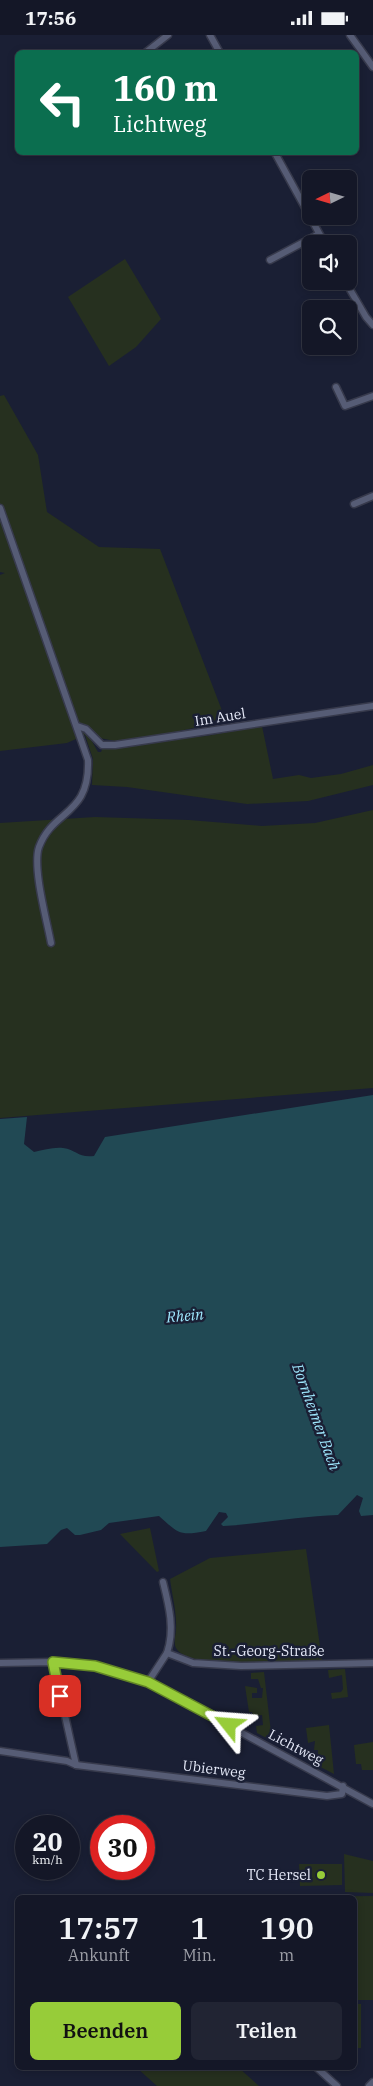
<!DOCTYPE html>
<html lang="de">
<head>
<meta charset="utf-8">
<style>
	:root { --surface:#141727; --page:#212433; --text:#f1f3f6; --muted:#9d9fa7; --line:#333644; --accent:#97cc39 }
	body { margin:0; font-family:"IBM Plex Serif",serif; background:var(--page); color:var(--text); height:100vh; display:flex; flex-direction:column; font-size:19px; white-space:nowrap }
	* { box-sizing:border-box; margin:0 }
	p { font-size:16px; color:var(--muted) }
	.icon { flex:none; width:28px; height:28px; fill:none; stroke:currentColor; stroke-width:2; stroke-linecap:round; stroke-linejoin:round }
	.map { position:relative; flex:1; overflow:hidden }
	.details { position:absolute; left:15px; top:1860px; width:342px; height:175px; display:flex; flex-direction:column; background:var(--surface); border-radius:8px; box-shadow:0 2px 8px #0003,0 0 0 1px var(--line) }
	.details>* { flex:none }
	.top-card { position:absolute; left:15px; top:15px; width:344px; height:105px; border-radius:8px; box-shadow:0 2px 8px #0003,0 0 0 1px var(--line); background:#0b6e4f; color:#fff; overflow:hidden }
	.needle { width:32px; rotate:265deg }
	.buttons { position:absolute; left:302px; top:135px; display:grid; gap:10px }
	.buttons a { display:grid; place-items:center; width:55px; height:55px; border-radius:8px; background:var(--surface); box-shadow:0 2px 8px #0003,0 0 0 1px var(--line); font-size:25px }
	.speed { position:absolute; left:15px; top:1780px; display:flex; gap:10px; font-size:25px; font-weight:700; text-align:center }
	.speed>* { display:grid; place-content:center; width:65px; height:65px; border-radius:50%; background:var(--surface); box-shadow:0 2px 8px #0003,0 0 0 1px var(--line); line-height:1 }
	.speed small { font-size:12px; font-weight:400 }
	.speed .limit { border:8px solid #d22; background:#fff; color:#111 }
	.pin { position:absolute; display:grid; place-items:center; width:42px; height:42px; color:#fff; margin:-21px; border-radius:10px; box-shadow:0 2px 8px #0006 }
	.me { position:absolute; width:55px; margin:-28px; rotate:298deg; stroke-linejoin:round; filter:drop-shadow(0 0 4px #0008) }
	.turn { display:flex; align-items:center; gap:18px; height:105px; padding:0 15px; font-size:22px }
	.turn .icon { width:65px; height:65px; stroke-width:2.5 }
	.turn b { display:block; font-size:35px; line-height:42px }
	.eta { display:flex; justify-content:space-evenly; align-items:center; height:85px; text-align:center }
	.eta b { font-size:30px; font-weight:600; line-height:35px }
	.action { display:flex; gap:10px; margin-top:auto; padding:10px 15px }
	.action a { flex:1; height:58px; border-radius:8px; background:var(--accent); color:#111; font-size:20px; font-weight:600; line-height:58px; text-align:center }
	.action a+a { background:var(--page); color:var(--text) }
	.status { display:flex; justify-content:space-between; align-items:center; height:35px; padding:0 25px; background:var(--surface); direction:ltr }
	.status svg { height:14px; fill:currentColor }
	.map>svg:first-child { display:block }
</style>
</head>
<body>
<div class="status"><b>17:56</b><svg viewBox="0 0 49 12"><path d="M0 12V9h3v3zM5 12V6h3v6zM10 12V3h3v9zM15 12V0h3v12zM26 1h20v11H26zM47 4h2v5h-2z"/></svg></div>
<div class="map">
<svg width="373" height="2051" viewBox="0 0 373 2051">
	<rect width="100%" height="100%" fill="#1a1f34"/>
	<!-- green -->
	<g fill="#26301f">
		<polygon points="125,224 161,284 136,312 109,331 68,262"/>
		<polygon points="4,360 38,420 47,477 99,512 160,514 226,686 156,701 115,706 89,701 98,717 101,717 103,712 206,701 262,691 273,744 299,740 311,743 341,739 373,730 373,750 308,766 247,769 127,752 92,750 93,724 85,700 67,708 0,716 0,540 5,538 0,537 0,361"/>
		<polygon points="373,775 373,1053 0,1083 0,788 95,782 189,785 262,791 315,788"/>
		<polygon points="150,1493 159,1536 157,1537 120,1499"/>
		<path d="M306 1514 322 1625C295 1626 189 1637 176 1613 173 1607 176 1600 176 1594 177 1578 172 1560 170 1544L210 1523Z"/>
		<polygon points="345,1634 348,1662 332,1664 331,1658 341,1657 343,1654 342,1640 329,1643 328,1635"/>
		<polygon points="264,1637 272,1706 257,1698 256,1691 263,1690 262,1680 253,1681 252,1677 249,1677 245,1651 257,1653 257,1658 252,1658 252,1663 262,1663 263,1653 261,1653 258,1644 251,1644 251,1638"/>
		<polygon points="329,1690 334,1739 309,1726 309,1721 318,1720 318,1715 314,1715 315,1706 308,1708 306,1693"/>
		<polygon points="373,1707 373,1735 362,1735 361,1729 356,1729 354,1710"/>
		<polygon points="344,1819 373,1826 373,1858 345,1857"/>
		<polygon points="299,1829 342,1829 342,1850 300,1851"/>
		<polygon points="373,1861 373,1965 355,1965 355,1862 280,1862"/>
		<rect x="355" y="1969" width="6" height="44"/>
		<polygon points="137,2033 239,2033 259,2051 157,2051"/>
	</g>
	<!-- water -->
	<path fill="#214954" d="M373 1060V1480L361 1481 359 1476 363 1463 357 1460 338 1480C299 1481 262 1489 223 1491L221 1489 228 1482 226 1478 219 1477 206 1496C180 1501 179 1499 159 1481L109 1488 101 1495 80 1500H75L67 1493 61 1495 47 1509 0 1512V1084L27 1082 24 1109 34 1117C44 1115 53 1112 63 1113 77 1115 78 1123 94 1121L105 1102Z"/>
	<g fill="none" stroke-linecap="round" stroke-linejoin="round">
		<defs>
			<g id="street">
				<polyline points="210,0 220,18"/>
				<polyline points="350,0 373,32"/>
				<polyline points="145,18 168,0"/>
				<polyline points="275,118 325,209"/>
				<polyline points="270,225 319,199"/>
				<polyline points="345,246 366,282 373,290"/>
				<polyline points="336,352 345,371 373,361"/>
				<polyline points="354,469 373,461"/>
				<path d="M0 473 88 725C90 781 53 774 39 812 32 832 47 886 51 908"/>
				<polyline points="77,691 86,694 102,710 115,710 373,671"/>
				<path d="M163 1547C169 1571 175 1594 167 1618"/>
				<polyline points="53,1627 76,1730"/>
				<polyline points="0,1628 53,1627 95,1631 148,1647 373,1769"/>
				<polyline points="148,1647 167,1618 193,1628 241,1631 373,1628"/>
				<polyline points="0,1716 67,1726 76,1730 327,1761 342,1759 343,1751"/>
				<polyline points="316,2032 337,2051"/>
				<polyline points="369,2051 373,2047"/>
			</g>
		</defs>
		<!-- street casing -->
		<use href="#street" stroke="#373a4c" stroke-width="9"/>
		<!-- street -->
		<use href="#street" stroke="#565c75" stroke-width="6"/>
	</g>
	<g fill="none" stroke-linecap="round" stroke-linejoin="round">
		<defs>
			<polyline id="route" points="60,1661 53,1627 95,1631 148,1647 229,1690"/>
		</defs>
		<!-- route casing -->
		<use href="#route" stroke="#628525" stroke-width="12"/>
		<!-- route -->
		<use href="#route" stroke="#97cc39" stroke-width="9"/>
	</g>
	<!-- markers -->
	<circle fill="#97cc39" stroke="#1a1f34" stroke-width="2" cx="321" cy="1840" r="5"/>
	<g text-anchor="middle" stroke-width="5" stroke-linejoin="round" paint-order="stroke">
		<!-- street labels -->
		<g font-size="14" fill="#e5e9f8" stroke="#1a1f34">
			<text transform="translate(220 682) rotate(-9)" y="5">Im Auel</text>
			<text x="269" y="1621">St.-Georg-Straße</text>
			<text transform="translate(296 1712) rotate(28)" y="5">Lichtweg</text>
			<text transform="translate(214 1734) rotate(7)" y="5">Ubierweg</text>
		</g>
		<!-- poi labels -->
		<g font-size="14" fill="#e5e9f8" stroke="#1a1f34" text-anchor="end">
			<text x="311" y="1845">TC Hersel</text>
		</g>
		<!-- water labels -->
		<g font-size="15" font-style="italic" fill="#9fe8fe" stroke="#1a1f34">
			<text transform="translate(185 1281) rotate(-5)" y="5">Rhein</text>
			<text transform="translate(316 1382) rotate(70)" y="5">Bornheimer Bach</text>
		</g>
	</g>
</svg>
<div class="buttons">
<a><svg class="needle" viewBox="-14 -14 28 28"><path d="M0-13l5 13h-10z" fill="#e53935"/><path d="M0 13l5-13h-10z" fill="#9d9fa7"/></svg></a>
<a><svg class="icon" aria-label="sound" viewBox="0 0 24 24"><path d="M4 9h4l5-4v14l-5-4H4zM17 9q2 3 0 6"/></svg></a>
<a><svg class="icon" aria-label="search" viewBox="0 0 24 24"><circle cx="10" cy="10" r="6"/><path d="M15 15l6 6"/></svg></a>
</div>
<div class="speed"><div>20<small>km/h</small></div><div class="limit">30</div></div>
<div class="pin" style="left:60px;top:1661px;background:#d93025"><svg class="icon" aria-label="arrive" viewBox="0 0 24 24"><path d="M6 21V4h12l-3 4 3 4H6"/></svg></div>
<svg class="me" style="left:229px;top:1690px" viewBox="-20 -20 40 40"><path d="M0-17L14 15 0 8-14 15z" fill="#97cc39" stroke="#fff" stroke-width="4"/></svg>
<div class="top-card">
<div class="turn"><svg class="icon" aria-label="left" viewBox="0 0 24 24"><path d="M17 20v-9H6M10 6l-5 5 5 5"/></svg><div><b>160 m</b>Lichtweg</div></div>
</div>
<section class="details">
<div class="eta">
<div><b>17:57</b><p>Ankunft</p></div>
<div><b>1</b><p>Min.</p></div>
<div><b>190</b><p>m</p></div>
</div>
<div class="action"><a>Beenden</a><a>Teilen</a></div>
</section>
</div>
</body>
</html>
